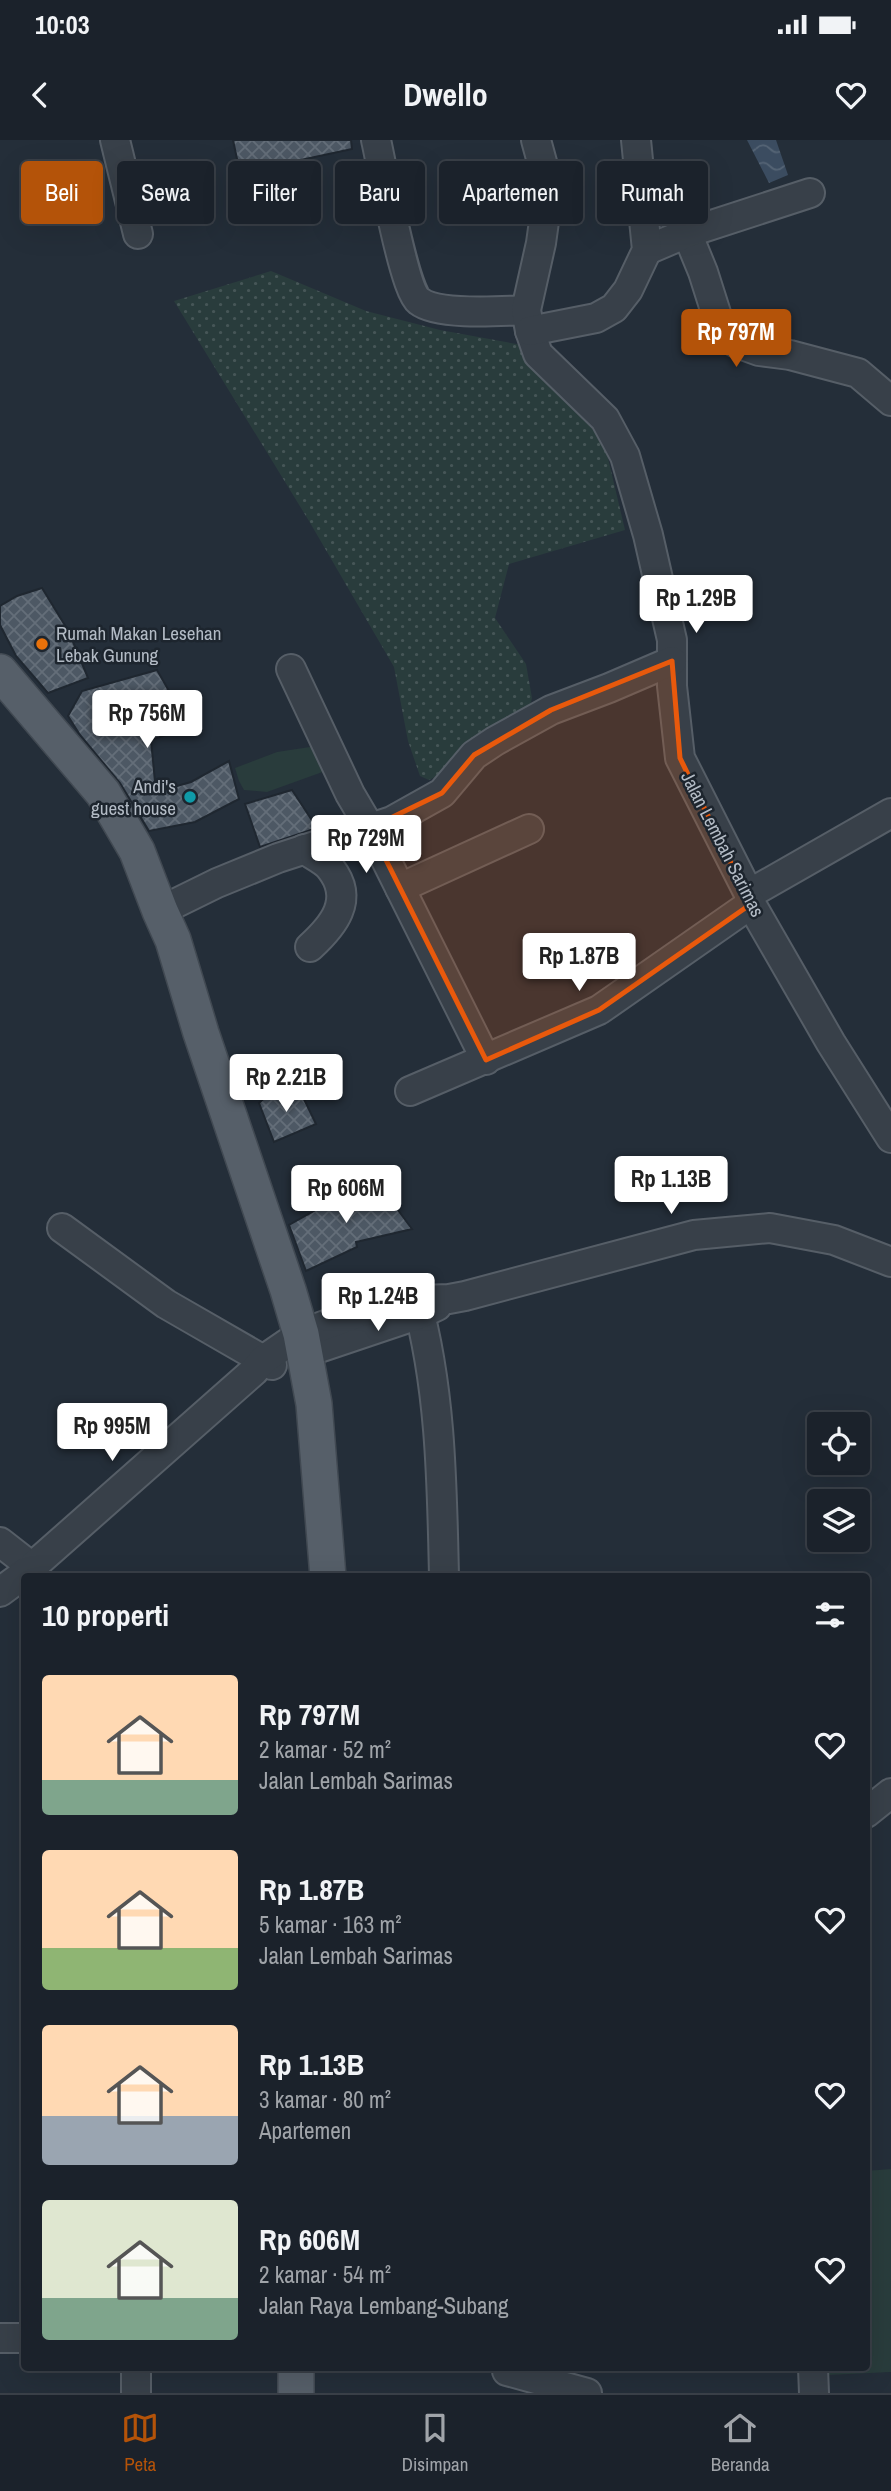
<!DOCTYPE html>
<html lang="id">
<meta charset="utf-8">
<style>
body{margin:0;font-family:"Archivo Narrow",sans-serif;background:#282f37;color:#f1f3f6;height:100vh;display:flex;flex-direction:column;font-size:26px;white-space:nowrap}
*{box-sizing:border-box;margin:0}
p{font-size:23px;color:#a0a4a9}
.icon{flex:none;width:38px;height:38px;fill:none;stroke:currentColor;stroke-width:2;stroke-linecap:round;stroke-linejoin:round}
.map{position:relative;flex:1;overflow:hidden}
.drawer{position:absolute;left:21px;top:1433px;width:849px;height:798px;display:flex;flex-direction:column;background:#1b222b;border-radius:7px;box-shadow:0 7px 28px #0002,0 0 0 2px #393f47}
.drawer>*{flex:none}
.guide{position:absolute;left:21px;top:21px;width:850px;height:63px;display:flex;gap:14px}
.tools{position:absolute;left:807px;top:1272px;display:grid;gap:14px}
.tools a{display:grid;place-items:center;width:63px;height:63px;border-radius:7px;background:#1b222b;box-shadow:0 7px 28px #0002,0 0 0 2px #393f47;font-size:35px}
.price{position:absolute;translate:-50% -60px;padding:0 16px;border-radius:7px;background:#fff;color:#222;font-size:23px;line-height:46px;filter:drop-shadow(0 2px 4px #0008)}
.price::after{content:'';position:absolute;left:50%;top:42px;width:21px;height:16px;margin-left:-10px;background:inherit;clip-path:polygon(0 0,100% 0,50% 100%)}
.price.active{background:#b45309;color:#fff}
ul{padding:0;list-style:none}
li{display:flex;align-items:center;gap:21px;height:175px;padding:0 21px}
li span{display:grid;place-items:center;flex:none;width:196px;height:140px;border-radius:7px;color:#555}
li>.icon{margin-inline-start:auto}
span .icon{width:84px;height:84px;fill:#fffc;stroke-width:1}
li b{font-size:30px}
h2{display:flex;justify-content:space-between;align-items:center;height:84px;padding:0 21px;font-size:30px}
.chip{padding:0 24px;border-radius:7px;background:#1b222b;box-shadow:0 7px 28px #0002,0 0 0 2px #393f47;font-size:24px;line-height:63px}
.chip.active{background:#b45309;color:#fff}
.status{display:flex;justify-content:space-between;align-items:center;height:49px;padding:0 35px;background:#1b222b;direction:ltr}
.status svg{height:19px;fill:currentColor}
header{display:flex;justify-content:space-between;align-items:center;height:91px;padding:0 21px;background:#1b222b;font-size:32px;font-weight:800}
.tab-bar{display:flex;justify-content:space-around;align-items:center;height:98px;border-top:2px solid #393f47;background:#1b222b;font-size:19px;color:#a0a4a9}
.tab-bar a{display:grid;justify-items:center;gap:4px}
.tab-bar .active{color:#b45309}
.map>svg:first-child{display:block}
.grass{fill:url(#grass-dots)}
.green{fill:#293c3c}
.water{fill:url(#water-waves)}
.building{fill:url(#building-cross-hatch);stroke:#1f2730;stroke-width:2}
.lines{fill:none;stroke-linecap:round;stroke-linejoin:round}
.minor-casing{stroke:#565e67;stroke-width:32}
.major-casing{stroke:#414952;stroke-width:38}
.minor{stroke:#384049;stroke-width:28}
.major{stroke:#565f69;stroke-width:35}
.marked{fill:#e8590c;fill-opacity:0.2;stroke:#e8590c;stroke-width:5;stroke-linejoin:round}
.food-dot{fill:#e8710a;stroke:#1d252e;stroke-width:2.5}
.culture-dot{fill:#0f9aa8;stroke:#1d252e;stroke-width:2.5}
.labels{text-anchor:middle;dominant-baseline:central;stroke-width:5;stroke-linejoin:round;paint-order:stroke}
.poi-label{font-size:19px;fill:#b3bbc5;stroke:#1d252e;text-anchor:start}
.street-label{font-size:19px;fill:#b3bbc5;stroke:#1d252e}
</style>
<div class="status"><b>10:03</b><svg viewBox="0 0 49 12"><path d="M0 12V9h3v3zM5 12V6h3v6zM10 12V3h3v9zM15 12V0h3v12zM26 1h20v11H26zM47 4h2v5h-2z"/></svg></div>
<header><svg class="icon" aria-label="back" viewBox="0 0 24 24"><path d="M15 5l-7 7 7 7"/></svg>Dwello<svg class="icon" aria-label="heart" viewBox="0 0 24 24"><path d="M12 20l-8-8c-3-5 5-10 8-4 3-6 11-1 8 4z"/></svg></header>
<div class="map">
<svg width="891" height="2253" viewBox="0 0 891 2253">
<defs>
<pattern id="grass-dots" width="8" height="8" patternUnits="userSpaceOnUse" patternTransform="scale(1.75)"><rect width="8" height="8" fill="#293c3c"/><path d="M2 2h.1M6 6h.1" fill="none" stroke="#465657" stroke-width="1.8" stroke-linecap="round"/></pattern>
<pattern id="water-waves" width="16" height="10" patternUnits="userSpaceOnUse" patternTransform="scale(1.75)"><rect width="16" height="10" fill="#3b4c60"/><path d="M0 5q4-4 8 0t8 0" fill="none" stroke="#556475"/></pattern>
<pattern id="building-cross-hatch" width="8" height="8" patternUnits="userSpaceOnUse" patternTransform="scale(1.75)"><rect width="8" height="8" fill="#4d5864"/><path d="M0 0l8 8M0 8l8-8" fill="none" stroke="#646e79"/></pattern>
</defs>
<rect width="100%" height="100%" fill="#242e39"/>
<polygon class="grass" points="271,131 366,171 440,190 527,206 603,297 625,390 509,424 495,478 526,524 532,558 523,594 429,640 420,636 408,601 394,527 309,381 174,161"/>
<g class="green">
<polygon points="323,605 328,630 267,652 244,650 239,641 235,628 277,612"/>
<polygon points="891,2029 891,2232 828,2235 827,2228 866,2228 866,2031"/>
</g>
<polygon class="water" points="747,0 776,0 788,35 769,43"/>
<g class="building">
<polygon points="233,0 351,0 352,9 240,33"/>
<polygon points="42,448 69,492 88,538 48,553 16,516 0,485 0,466 17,456"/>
<polygon points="157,530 177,565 187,588 151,600 156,652 191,642 229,621 239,659 195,682 149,691 120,643 80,595 68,576 82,551"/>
<polygon points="292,650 317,688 260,707 245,664"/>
<polygon points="277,946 288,959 302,955 316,984 274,1002 259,963"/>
<polygon points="378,1043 412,1089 356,1102 357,1107 306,1131 289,1085 330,1062"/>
</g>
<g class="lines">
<defs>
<g id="minor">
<polyline points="115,0 138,94"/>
<path d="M376 0C382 26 404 150 419 161 438 176 502 171 526 170"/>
<polyline points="536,0 545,33 546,67 541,103 526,170 530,191 538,214 605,279 625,316 648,395 672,500 672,546 680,618 749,754 751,764 831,903 891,998"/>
<polyline points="687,93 703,132 723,195 737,203 759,211 790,215 858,233 891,261"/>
<polyline points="647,110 687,93 810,53"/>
<polyline points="530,191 596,178 614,168 628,150 647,110 636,0"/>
<polyline points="291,529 350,654 370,688 486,920"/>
<path d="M304 709C312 715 326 721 331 729 355 760 333 786 310 807"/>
<polyline points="400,748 529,689"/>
<polyline points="749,754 891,673"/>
<polyline points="160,771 217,743 278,718 392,681 442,653 474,615 495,601 551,570 609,548 672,521"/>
<polyline points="410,951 599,870 751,764"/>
<polyline points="62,1088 166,1164 272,1225"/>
<path d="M416 1159C441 1248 442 1345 444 1437"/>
<polyline points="307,1212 420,1174 437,1166"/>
<polyline points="0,1402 32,1427"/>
<polyline points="0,1452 23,1435 254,1231 263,1220 301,1194 391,1161 449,1159 465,1156 694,1095 770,1088 834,1100 891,1122"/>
<polyline points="866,1673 891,1653"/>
<polyline points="0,2198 24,2198"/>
<polyline points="813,2228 814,2253"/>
<polyline points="507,2231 587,2253"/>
<polyline points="136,2253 136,2228"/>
</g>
<g id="major">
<polyline points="0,532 103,653 137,711 160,771 173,800 201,893 288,1150 301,1194 314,1264 328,1437"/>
<polyline points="296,2253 296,2228"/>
</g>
</defs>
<use href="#minor" class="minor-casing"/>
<use href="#major" class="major-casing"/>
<use href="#minor" class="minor"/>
<use href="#major" class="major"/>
</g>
<path class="marked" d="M672 521 680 618 751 764 599 870 486 920 370 688 442 653 474 615 551 570Z"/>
<circle class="food-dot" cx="42" cy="504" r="7"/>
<circle class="culture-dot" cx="190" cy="657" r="7"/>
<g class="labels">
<g class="poi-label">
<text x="56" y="493">Rumah Makan Lesehan<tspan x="56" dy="22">Lebak Gunung</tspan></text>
<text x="176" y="646" text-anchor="end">Andi's<tspan x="176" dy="22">guest house</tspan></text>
</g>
<g class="street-label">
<text transform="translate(723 704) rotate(63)">Jalan Lembah Sarimas</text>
</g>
</g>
</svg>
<div class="tools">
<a><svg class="icon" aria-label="locate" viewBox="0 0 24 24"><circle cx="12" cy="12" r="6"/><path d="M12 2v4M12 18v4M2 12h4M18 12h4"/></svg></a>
<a><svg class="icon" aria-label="layers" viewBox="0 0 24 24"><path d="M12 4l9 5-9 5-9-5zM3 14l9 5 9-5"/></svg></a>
</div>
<b class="price active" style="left:736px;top:229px">Rp 797M</b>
<b class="price" style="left:696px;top:495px">Rp 1.29B</b>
<b class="price" style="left:147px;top:610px">Rp 756M</b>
<b class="price" style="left:366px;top:735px">Rp 729M</b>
<b class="price" style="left:579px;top:853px">Rp 1.87B</b>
<b class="price" style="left:286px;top:974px">Rp 2.21B</b>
<b class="price" style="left:671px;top:1076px">Rp 1.13B</b>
<b class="price" style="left:346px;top:1085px">Rp 606M</b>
<b class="price" style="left:378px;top:1193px">Rp 1.24B</b>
<b class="price" style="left:112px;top:1323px">Rp 995M</b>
<div class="guide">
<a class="chip active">Beli</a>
<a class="chip">Sewa</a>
<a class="chip">Filter</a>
<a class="chip">Baru</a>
<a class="chip">Apartemen</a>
<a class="chip">Rumah</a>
</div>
<section class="drawer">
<h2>10 properti<svg class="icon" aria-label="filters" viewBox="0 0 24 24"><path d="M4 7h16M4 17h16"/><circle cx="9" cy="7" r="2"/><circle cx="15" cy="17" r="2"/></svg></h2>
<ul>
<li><span style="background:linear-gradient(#ffd9b3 75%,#7fa58c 0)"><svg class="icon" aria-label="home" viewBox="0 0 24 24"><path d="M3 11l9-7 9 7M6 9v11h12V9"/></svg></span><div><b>Rp 797M</b><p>2 kamar · 52 m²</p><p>Jalan Lembah Sarimas</p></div><svg class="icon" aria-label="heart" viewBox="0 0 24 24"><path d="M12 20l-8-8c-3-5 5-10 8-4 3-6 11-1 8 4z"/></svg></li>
<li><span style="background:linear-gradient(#ffd9b3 70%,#8fb573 0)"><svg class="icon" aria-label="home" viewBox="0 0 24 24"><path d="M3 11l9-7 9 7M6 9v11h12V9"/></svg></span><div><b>Rp 1.87B</b><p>5 kamar · 163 m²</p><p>Jalan Lembah Sarimas</p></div><svg class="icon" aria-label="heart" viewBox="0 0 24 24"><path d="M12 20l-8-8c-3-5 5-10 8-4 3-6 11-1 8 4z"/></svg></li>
<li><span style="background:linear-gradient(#ffd9b3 65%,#9aa5b1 0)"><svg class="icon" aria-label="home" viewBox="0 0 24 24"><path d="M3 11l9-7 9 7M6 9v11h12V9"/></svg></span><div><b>Rp 1.13B</b><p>3 kamar · 80 m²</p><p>Apartemen</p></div><svg class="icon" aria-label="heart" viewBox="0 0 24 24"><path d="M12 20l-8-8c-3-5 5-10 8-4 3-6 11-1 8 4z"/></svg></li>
<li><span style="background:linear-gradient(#dfe7d0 70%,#7fa58c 0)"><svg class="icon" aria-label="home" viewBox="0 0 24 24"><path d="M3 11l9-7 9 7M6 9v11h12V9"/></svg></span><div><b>Rp 606M</b><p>2 kamar · 54 m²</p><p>Jalan Raya Lembang-Subang</p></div><svg class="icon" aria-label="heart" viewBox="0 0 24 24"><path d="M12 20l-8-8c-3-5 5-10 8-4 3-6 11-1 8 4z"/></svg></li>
</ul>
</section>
</div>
<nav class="tab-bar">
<a class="active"><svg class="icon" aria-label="map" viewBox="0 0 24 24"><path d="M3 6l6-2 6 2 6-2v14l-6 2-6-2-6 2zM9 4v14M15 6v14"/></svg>Peta</a>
<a><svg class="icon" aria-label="saved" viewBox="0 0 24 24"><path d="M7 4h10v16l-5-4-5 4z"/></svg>Disimpan</a>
<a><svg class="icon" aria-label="home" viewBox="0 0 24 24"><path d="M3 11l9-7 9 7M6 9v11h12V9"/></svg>Beranda</a>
</nav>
